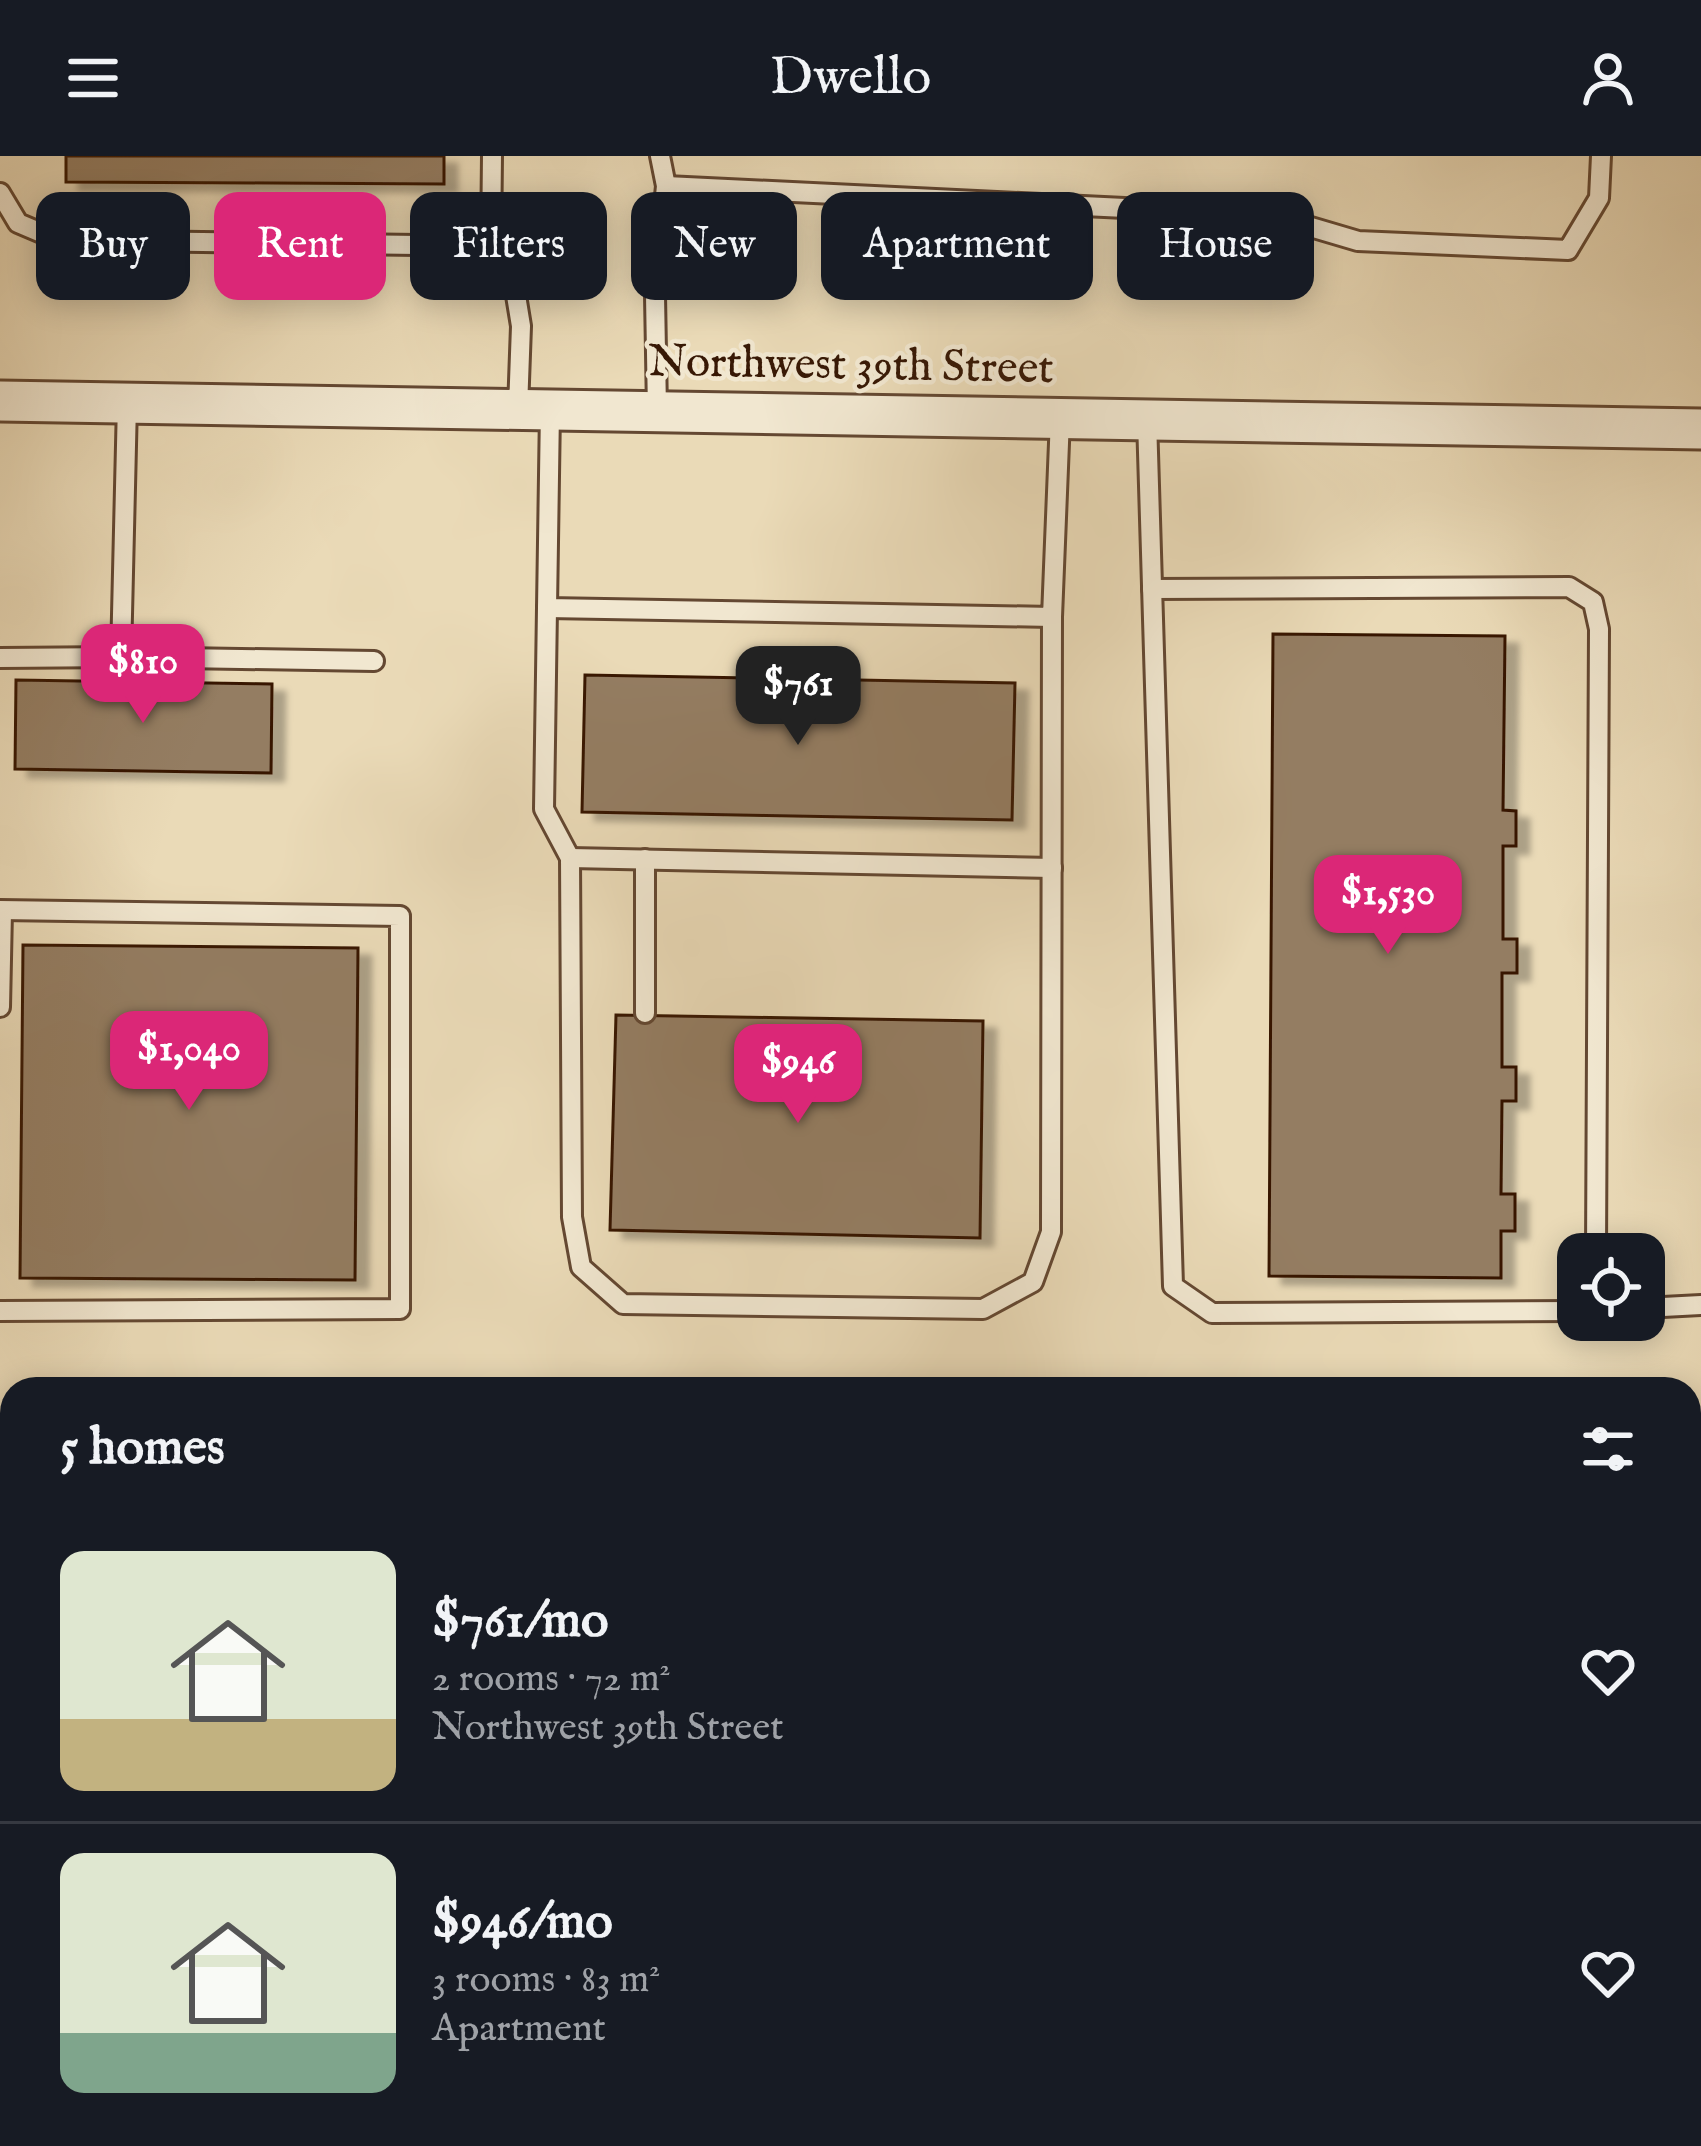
<!DOCTYPE html>
<meta charset="utf-8">
<style>
body{margin:0;font-family:"IM FELL English",serif;background:#242831;color:#f1f3f6;height:100vh;display:flex;flex-direction:column;font-size:45px;white-space:nowrap}
*{box-sizing:border-box;margin:0}
p{font-size:39px;color:#9ea1a6}
.icon{flex:none;width:66px;height:66px;fill:none;stroke:currentColor;stroke-width:2;stroke-linecap:round;stroke-linejoin:round}
.map{position:relative;flex:1;overflow:hidden}
.side{position:absolute;left:0px;top:1221px;width:1701px;height:771px;display:flex;flex-direction:column;background:#171b24;border-radius:36px 36px 0 0;box-shadow:0 6px 30px #0003}
.side>*{flex:none}
.guide{position:absolute;left:36px;top:36px;width:1629px;height:108px;display:flex;gap:24px}
.buttons{position:absolute;left:1557px;top:1077px;display:grid;gap:24px}
.buttons a{display:grid;place-items:center;width:108px;height:108px;border-radius:24px;background:#171b24;box-shadow:0 6px 30px #0003;font-size:60px}
.price{position:absolute;translate:-50% -102px;padding:0 27px;border-radius:24px;background:#db2777;color:#fff;font-size:39px;line-height:78px;filter:drop-shadow(0 3px 6px #0008)}
.price::after{content:'';position:absolute;left:50%;top:72px;width:36px;height:27px;margin-left:-18px;background:inherit;clip-path:polygon(0 0,100% 0,50% 100%)}
.price.on{background:#222;color:#fff}
ul{padding:0;list-style:none}
li{display:flex;align-items:center;gap:36px;height:300px;padding:0 60px}
li+li{border-top:3px solid #363941}
li span{display:grid;place-items:center;flex:none;width:336px;height:240px;border-radius:24px;color:#555}
li>.icon{margin-inline-start:auto}
span .icon{width:144px;height:144px;fill:#fffc;stroke-width:1}
li b{font-size:51px}
h2{display:flex;justify-content:space-between;align-items:center;height:144px;padding:0 60px;font-size:51px}
.pill{padding:0 42px;border-radius:24px;background:#171b24;box-shadow:0 6px 30px #0003;font-size:42px;line-height:108px}
.pill.on{background:#db2777;color:#fff}
header{display:flex;justify-content:space-between;align-items:center;height:156px;padding:0 60px;background:#171b24;font-size:54px;font-weight:600}
.map>svg:first-child{display:block}
.building{fill:#947d62;stroke:#371805;stroke-width:3;filter:url(#shadow)}
.lines{fill:none;stroke-linecap:round;stroke-linejoin:round}
.service-casing{stroke:#644832;stroke-width:24}
.minor-casing{stroke:#644832;stroke-width:45}
.service{stroke:#f1e7d0;stroke-width:18}
.minor{stroke:#f1e7d0;stroke-width:39}
.labels{text-anchor:middle;dominant-baseline:central;stroke-width:9;stroke-linejoin:round;paint-order:stroke}
.street-label{font-size:45px;fill:#371805;stroke:#f1e7d0}
</style>
<header><svg class="icon" aria-label="menu" viewBox="0 0 24 24"><path d="M4 6h16M4 12h16M4 18h16"/></svg>Dwello<svg class="icon" aria-label="person" viewBox="0 0 24 24"><circle cx="12" cy="8" r="4"/><path d="M4 21q1-7 8-7t8 7"/></svg></header>
<div class="map">
<svg width="1701" height="1990" viewBox="0 0 1701 1990">
<defs>
<filter id="shadow"><feDropShadow dx="13" dy="8" stdDeviation="3" flood-color="#0004"/></filter>
</defs>
<rect width="100%" height="100%" fill="#eadab7"/>
<filter id="stains"><feTurbulence type="fractalNoise" baseFrequency=".00167" numOctaves="4"/><feColorMatrix values="0 0 0 0 .2 0 0 0 0 .09 0 0 0 0 .02 0 0 0 .5 -.17"/></filter>
<radialGradient id="worn" r=".72"><stop offset=".6" stop-color="#630" stop-opacity="0"/><stop offset="1" stop-color="#630" stop-opacity=".3"/></radialGradient>
<g class="building">
<polygon points="66,0 444,0 444,28 66,26"/>
<polygon points="1273,478 1505,480 1503,654 1516,655 1516,690 1503,690 1503,783 1517,783 1517,817 1502,817 1502,911 1516,911 1516,945 1502,945 1501,1038 1515,1038 1515,1075 1501,1075 1501,1122 1269,1120"/>
<polygon points="585,519 1015,527 1012,664 582,656"/>
<polygon points="16,524 272,528 271,617 15,613"/>
<polygon points="23,789 358,792 355,1124 20,1122"/>
<polygon points="616,859 983,865 980,1082 610,1074"/>
<polygon points="35,1980 750,1980 749,1990 35,1990"/>
<polygon points="922,1980 1059,1980 1059,1990 921,1990"/>
<polygon points="1377,1980 1487,1980 1485,1985 1465,1985 1465,1990 1376,1990"/>
</g>
<g class="lines">
<defs>
<g id="service">
<polyline points="492,0 491,90 513,121 521,170 518,253"/>
<polyline points="666,30 1270,59 1358,85 1568,94 1599,42 1601,0"/>
<polyline points="0,37 18,67 58,84 491,90"/>
<polyline points="550,254 547,452 1052,461 1060,262"/>
<polyline points="657,255 655,139 666,30 660,0"/>
<polyline points="1147,263 1173,1130 1212,1157 1578,1155"/>
<polyline points="1152,433 1569,431 1593,446 1599,473 1596,1098"/>
<polyline points="547,452 544,653 570,702 572,1061 581,1111 623,1148 983,1153 1033,1126 1051,1076 1052,461"/>
<polyline points="121,501 374,505"/>
<polyline points="0,502 121,501 127,247"/>
<polyline points="570,702 1052,712"/>
<polyline points="645,703 645,857"/>
<polyline points="0,754 400,760 400,1153 0,1155"/>
<polyline points="0,851 2,755"/>
<polyline points="1644,1152 1701,1149"/>
<polyline points="1689,1426 1701,1426"/>
<polyline points="0,1453 12,1453"/>
<polyline points="1689,1677 1701,1676"/>
<polyline points="855,1990 856,1980"/>
<polyline points="1608,1990 1608,1980"/>
</g>
<polyline id="minor" points="0,245 1701,273"/>
</defs>
<use href="#service" class="service-casing"/>
<use href="#minor" class="minor-casing"/>
<use href="#service" class="service"/>
<use href="#minor" class="minor"/>
</g>
<g class="labels">
<g class="street-label">
<text transform="translate(851 210) rotate(1)">Northwest 39th Street</text>
</g>
</g>
<rect width="100%" height="100%" filter="url(#stains)"/>
<rect width="100%" height="100%" fill="url(#worn)"/>
</svg>
<div class="buttons">
<a><svg class="icon" aria-label="locate" viewBox="0 0 24 24"><circle cx="12" cy="12" r="6"/><path d="M12 2v4M12 18v4M2 12h4M18 12h4"/></svg></a>
</div>
<b class="price" style="left:143px;top:570px">$810</b>
<b class="price on" style="left:798px;top:592px">$761</b>
<b class="price" style="left:1388px;top:801px">$1,530</b>
<b class="price" style="left:189px;top:957px">$1,040</b>
<b class="price" style="left:798px;top:970px">$946</b>
<div class="guide">
<a class="pill">Buy</a>
<a class="pill on">Rent</a>
<a class="pill">Filters</a>
<a class="pill">New</a>
<a class="pill">Apartment</a>
<a class="pill">House</a>
</div>
<section class="side">
<h2>5 homes<svg class="icon" aria-label="filters" viewBox="0 0 24 24"><path d="M4 7h16M4 17h16"/><circle cx="9" cy="7" r="2"/><circle cx="15" cy="17" r="2"/></svg></h2>
<ul>
<li><span style="background:linear-gradient(#dfe7d0 70%,#c2b280 0)"><svg class="icon" aria-label="home" viewBox="0 0 24 24"><path d="M3 11l9-7 9 7M6 9v11h12V9"/></svg></span><div><b>$761/mo</b><p>2 rooms · 72 m²</p><p>Northwest 39th Street</p></div><svg class="icon" aria-label="heart" viewBox="0 0 24 24"><path d="M12 20l-8-8c-3-5 5-10 8-4 3-6 11-1 8 4z"/></svg></li>
<li><span style="background:linear-gradient(#dfe7d0 75%,#7fa58c 0)"><svg class="icon" aria-label="home" viewBox="0 0 24 24"><path d="M3 11l9-7 9 7M6 9v11h12V9"/></svg></span><div><b>$946/mo</b><p>3 rooms · 83 m²</p><p>Apartment</p></div><svg class="icon" aria-label="heart" viewBox="0 0 24 24"><path d="M12 20l-8-8c-3-5 5-10 8-4 3-6 11-1 8 4z"/></svg></li>
</ul>
</section>
</div>
